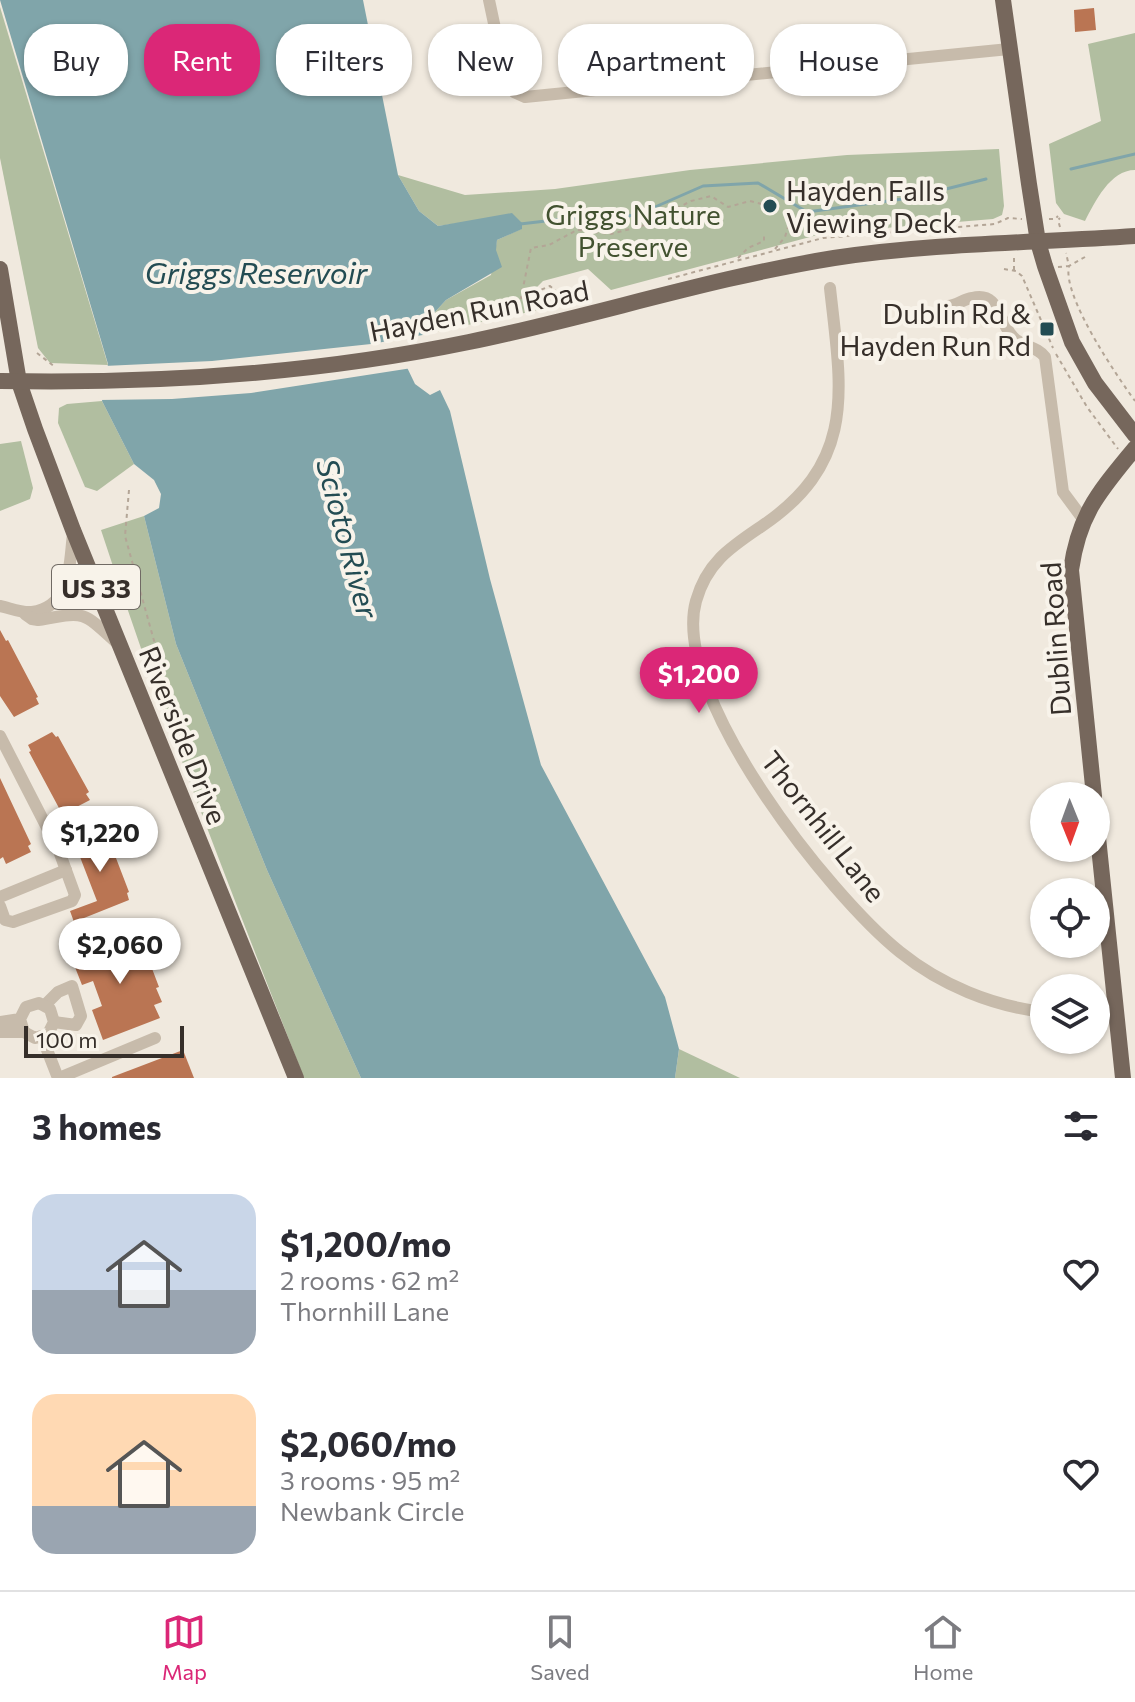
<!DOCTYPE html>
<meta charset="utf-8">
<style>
body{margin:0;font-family:Commissioner,sans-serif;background:#f2f2f3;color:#2b2b33;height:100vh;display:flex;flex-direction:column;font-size:30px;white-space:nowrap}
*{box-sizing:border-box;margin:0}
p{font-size:26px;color:#7c7c81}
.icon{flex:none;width:44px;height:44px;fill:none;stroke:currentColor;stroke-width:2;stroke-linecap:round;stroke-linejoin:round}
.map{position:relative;height:1078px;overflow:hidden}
.side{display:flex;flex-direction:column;background:#fff;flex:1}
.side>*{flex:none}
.top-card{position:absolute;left:24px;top:24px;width:1088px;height:72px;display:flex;gap:16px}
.needle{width:52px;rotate:179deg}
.fabs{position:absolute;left:1030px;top:782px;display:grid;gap:16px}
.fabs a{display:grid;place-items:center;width:80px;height:80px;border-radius:50%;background:#fff;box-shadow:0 2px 6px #0004;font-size:40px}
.scale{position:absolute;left:24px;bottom:20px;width:160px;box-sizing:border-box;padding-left:8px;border:4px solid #362f2a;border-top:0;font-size:22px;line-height:28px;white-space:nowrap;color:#362f2a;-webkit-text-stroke:6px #f8f3ea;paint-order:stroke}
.price{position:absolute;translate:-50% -68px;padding:0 18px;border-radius:28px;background:#fff;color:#222;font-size:26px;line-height:52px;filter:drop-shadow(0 2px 4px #0008)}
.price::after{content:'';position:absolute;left:50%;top:48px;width:24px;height:18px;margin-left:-12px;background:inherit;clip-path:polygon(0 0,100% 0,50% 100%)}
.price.on{background:#db2777;color:#fff}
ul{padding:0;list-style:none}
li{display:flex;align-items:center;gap:24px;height:200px;padding:0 32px}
li span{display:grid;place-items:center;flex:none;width:224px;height:160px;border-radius:24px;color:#555}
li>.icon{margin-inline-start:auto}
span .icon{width:96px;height:96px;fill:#fffc;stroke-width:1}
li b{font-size:34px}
h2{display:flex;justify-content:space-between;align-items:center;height:96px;padding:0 32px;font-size:34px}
.chip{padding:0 28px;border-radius:32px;background:#fff;box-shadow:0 2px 6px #0004;font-size:28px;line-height:72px}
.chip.on{background:#db2777;color:#fff}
.tabs{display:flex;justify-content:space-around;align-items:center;height:112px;border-top:2px solid #e1e1e2;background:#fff;font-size:22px;color:#7c7c81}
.tabs a{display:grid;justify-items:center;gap:4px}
.tabs .on{color:#db2777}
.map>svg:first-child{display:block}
.green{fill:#b1bea0}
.water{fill:#80a5aa}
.pier{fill:#f0e9de}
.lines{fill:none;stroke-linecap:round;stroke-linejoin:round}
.stream{stroke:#80a5aa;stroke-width:3}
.building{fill:#ba7553}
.path{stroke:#b3a596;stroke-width:2;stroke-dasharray:4 4;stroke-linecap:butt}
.minor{stroke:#c7bbab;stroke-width:12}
.major{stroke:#76675c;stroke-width:16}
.poi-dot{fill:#234c53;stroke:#f8f3ea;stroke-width:3}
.labels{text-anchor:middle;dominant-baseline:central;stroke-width:8;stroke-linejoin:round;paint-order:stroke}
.shield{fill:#f8f3ea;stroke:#706a64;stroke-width:2}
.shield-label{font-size:26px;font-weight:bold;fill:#362f2a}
.poi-label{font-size:28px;fill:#362f2a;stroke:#f8f3ea;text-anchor:start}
.park-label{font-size:28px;fill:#425230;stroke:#f8f3ea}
.street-label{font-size:28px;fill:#362f2a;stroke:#f8f3ea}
.water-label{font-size:30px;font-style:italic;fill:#234c53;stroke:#f8f3ea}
</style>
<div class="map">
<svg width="1135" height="1078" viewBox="0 0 1135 1078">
<rect width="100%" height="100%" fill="#f0e9de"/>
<g class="green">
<polygon points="0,7 108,365 50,363 38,348 0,158"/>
<path d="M1135 33V170C1110 170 1095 202 1085 221L1064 214 1056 203 1049 144 1101 121 1088 44Z"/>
<polygon points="999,149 1004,206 1002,215 993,219 825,233 611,290 588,269 543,281 533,291 543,309 430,333 435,312 446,300 491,275 497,240 521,229 475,221 438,226 419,211 398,175 465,195 555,189 690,170 847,155"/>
<polygon points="102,401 134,464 97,491 85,487 58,423 59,408 67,404"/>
<polygon points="21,441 33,488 30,499 0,511 0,444"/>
<path d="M144 516 176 644 267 870 361 1078H304C233 896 161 715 101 530Z"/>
<polygon points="679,1049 740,1078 675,1078"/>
</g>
<polygon class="water" points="0,0 363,0 398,175 419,211 438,226 512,213 522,223 522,229 497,240 496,250 502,267 446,300 435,312 425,342 402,357 415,384 430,395 440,390 450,411 490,579 541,765 665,997 679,1049 675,1078 361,1078 267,870 176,644 144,516 159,508 161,494 154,480 134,464 102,401 108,364"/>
<polygon class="pier" points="434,333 428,345 407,358 412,368 251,393 172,399 98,400 104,366 212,361 371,344"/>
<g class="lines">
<g class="stream">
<polyline points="1071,169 1135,154"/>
<polyline points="520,224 572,218 611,219 639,214 703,186 758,183 807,212 910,198 986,179"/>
</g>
</g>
<g class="building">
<polygon points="1094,8 1096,30 1075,32 1074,10"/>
<polygon points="0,630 6,641 8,640 38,697 36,698 39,704 14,717 0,696"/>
<polygon points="52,732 56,737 58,736 89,792 86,794 90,800 65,813 62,807 59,808 29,752 31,751 28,745"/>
<polygon points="0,778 31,844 28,846 31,852 6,864 3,857 0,859"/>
<polygon points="101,827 104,833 106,832 129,892 127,893 129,900 74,922 70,911 97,901 75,844 77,843 75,837"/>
<polygon points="127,935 132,948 139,945 145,959 148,958 159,987 156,988 162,1002 154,1005 160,1018 103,1040 92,1010 102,1006 93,981 82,985 71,957"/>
<polygon points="183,1050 194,1078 112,1078 112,1077"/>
</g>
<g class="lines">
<g class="path">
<polyline points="1049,219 1055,219 1058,216"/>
<polyline points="1060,227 1058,220 1060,218"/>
<polyline points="775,249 785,237 788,227"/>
<path d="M1085 257 1069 266C1062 296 1117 376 1135 401"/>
<polyline points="738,258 748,248 764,241 764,234"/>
<polyline points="1014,258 1014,270"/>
<polyline points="1058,267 1069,266 1066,253"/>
<polyline points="1004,269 1016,271 1022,276 1053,348"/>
<polyline points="668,279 823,238 995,224 1008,218 1022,219"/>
<polyline points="558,293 550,286 521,298 531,248 549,245 577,230 611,234 645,225 691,201 711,196 728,207 750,201 770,206"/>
<polyline points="37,353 55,367"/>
<polyline points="1056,354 1087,407 1118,449"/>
<polyline points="129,490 125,536 161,666 162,688 155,691"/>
</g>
<g class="minor">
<polyline points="489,0 506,80 514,92 525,97 1009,49"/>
<path d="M830 288C841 389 858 461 762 526 731 547 707 562 696 601 670 695 830 896 900 952 941 985 992 1006 1044 1012"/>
<path d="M948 306C958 305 963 299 972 298 1000 291 998 322 1013 337 1022 347 1037 346 1045 357L1063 492 1083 519"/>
<path d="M0 606C10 608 21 613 32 612 72 606 69 565 73 534"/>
<path d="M25 614 32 619 38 620C86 612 81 610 117 643"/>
<polyline points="0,736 59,851 75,895 72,901 13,922 5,920 0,906"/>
<polyline points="0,897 66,870"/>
<polyline points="45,1005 58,992 72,986 81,1016 76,1025 54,1022"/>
<polyline points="1096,1012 1115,1010"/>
<polyline points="0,1022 20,1019 26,1007 39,1003 50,1009 54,1022 48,1034 35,1038 24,1032 20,1019"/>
<polyline points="0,1032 24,1032"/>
<polyline points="42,1037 58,1078"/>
<polyline points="59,1078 155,1038"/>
</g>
<g class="major">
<polyline points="1003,0 1029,184 1038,242 1045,266 1072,342 1095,383 1135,435"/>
<polyline points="0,269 19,382 35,429 73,530 296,1078"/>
<path d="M0 381C157 384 314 374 469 342 591 317 710 278 834 258 933 243 1035 243 1135 236"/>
<path d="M1094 796 1071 570C1079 513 1100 491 1135 448"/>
<polyline points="1096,818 1123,1078"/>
</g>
</g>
<g class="poi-dot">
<circle cx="770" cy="206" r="8"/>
<rect x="1039" y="321" width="16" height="16" rx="4"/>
</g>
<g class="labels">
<rect class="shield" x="52" y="565" width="88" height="44" rx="6"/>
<g class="shield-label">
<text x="96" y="587">US 33</text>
</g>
<g class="poi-label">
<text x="786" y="190">Hayden Falls<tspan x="786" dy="32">Viewing Deck</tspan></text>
<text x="1031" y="313" text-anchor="end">Dublin Rd &amp;<tspan x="1031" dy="32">Hayden Run Rd</tspan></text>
</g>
<g class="park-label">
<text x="633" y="214">Griggs Nature<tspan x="633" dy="32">Preserve</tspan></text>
</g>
<g class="street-label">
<text transform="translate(479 310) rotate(-11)">Hayden Run Road</text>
<text transform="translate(1055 639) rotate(-94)">Dublin Road</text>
<text transform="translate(184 735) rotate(68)">Riverside Drive</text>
<text transform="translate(824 826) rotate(52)">Thornhill Lane</text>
</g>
<g class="water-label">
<text x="256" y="271">Griggs Reservoir</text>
<text transform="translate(349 538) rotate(75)">Scioto River</text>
</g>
</g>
</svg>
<div class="fabs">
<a><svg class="needle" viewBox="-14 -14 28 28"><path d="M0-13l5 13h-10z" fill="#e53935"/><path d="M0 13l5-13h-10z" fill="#7c7c81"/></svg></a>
<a><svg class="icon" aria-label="locate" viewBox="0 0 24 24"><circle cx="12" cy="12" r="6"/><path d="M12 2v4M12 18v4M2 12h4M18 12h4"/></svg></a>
<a><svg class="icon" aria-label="layers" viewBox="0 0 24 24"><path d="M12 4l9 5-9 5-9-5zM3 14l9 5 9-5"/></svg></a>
</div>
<div class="scale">100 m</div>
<b class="price on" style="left:699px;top:715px">$1,200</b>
<b class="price" style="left:100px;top:874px">$1,220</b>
<b class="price" style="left:120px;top:986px">$2,060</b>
<div class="top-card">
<a class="chip">Buy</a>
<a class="chip on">Rent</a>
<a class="chip">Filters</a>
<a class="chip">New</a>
<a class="chip">Apartment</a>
<a class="chip">House</a>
</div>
</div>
<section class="side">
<h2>3 homes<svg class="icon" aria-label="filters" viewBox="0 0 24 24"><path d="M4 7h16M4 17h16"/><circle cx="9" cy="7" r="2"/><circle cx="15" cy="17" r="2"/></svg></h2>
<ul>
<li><span style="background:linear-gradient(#c9d6e8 60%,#9aa5b1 0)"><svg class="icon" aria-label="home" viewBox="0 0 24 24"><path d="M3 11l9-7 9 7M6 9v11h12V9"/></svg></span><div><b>$1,200/mo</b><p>2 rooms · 62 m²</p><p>Thornhill Lane</p></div><svg class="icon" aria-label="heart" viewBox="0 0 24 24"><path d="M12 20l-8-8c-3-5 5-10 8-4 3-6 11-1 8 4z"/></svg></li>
<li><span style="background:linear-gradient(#ffd9b3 70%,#9aa5b1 0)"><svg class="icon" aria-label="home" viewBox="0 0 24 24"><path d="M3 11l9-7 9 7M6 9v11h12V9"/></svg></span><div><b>$2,060/mo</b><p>3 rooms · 95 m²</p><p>Newbank Circle</p></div><svg class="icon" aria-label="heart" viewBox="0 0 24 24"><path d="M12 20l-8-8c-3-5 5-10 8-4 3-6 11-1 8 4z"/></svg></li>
</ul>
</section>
<nav class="tabs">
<a class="on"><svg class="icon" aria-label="map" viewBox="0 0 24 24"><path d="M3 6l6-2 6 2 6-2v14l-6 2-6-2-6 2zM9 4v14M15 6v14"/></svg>Map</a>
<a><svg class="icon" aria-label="saved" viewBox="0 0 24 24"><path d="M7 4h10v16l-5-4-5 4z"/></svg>Saved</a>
<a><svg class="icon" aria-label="home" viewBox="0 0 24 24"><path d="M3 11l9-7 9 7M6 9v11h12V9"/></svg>Home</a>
</nav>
